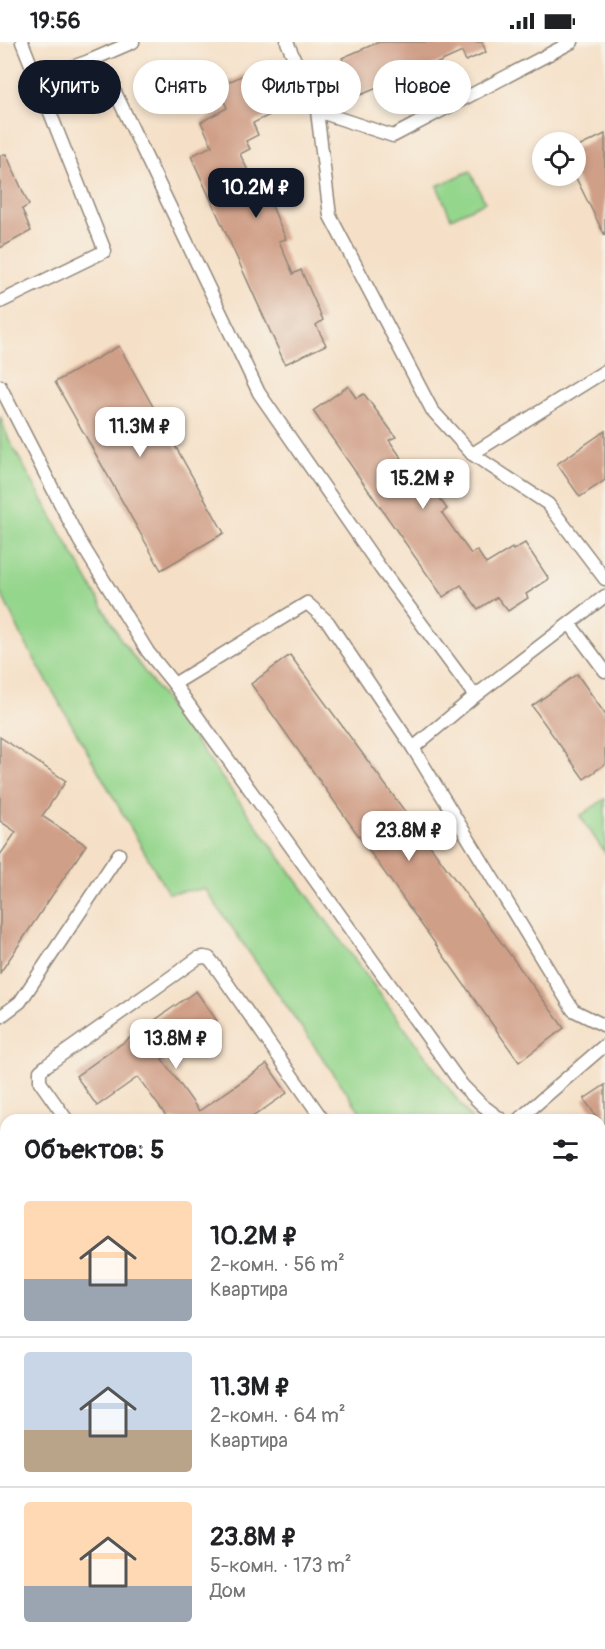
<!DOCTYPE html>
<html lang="ru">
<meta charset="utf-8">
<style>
body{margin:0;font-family:Pangolin,sans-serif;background:#f6f6f6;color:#202124;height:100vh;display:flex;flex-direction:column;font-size:22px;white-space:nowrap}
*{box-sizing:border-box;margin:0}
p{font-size:20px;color:#757577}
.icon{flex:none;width:33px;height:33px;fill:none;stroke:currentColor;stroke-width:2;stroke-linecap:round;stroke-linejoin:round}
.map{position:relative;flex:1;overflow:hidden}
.details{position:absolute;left:0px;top:1072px;width:606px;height:536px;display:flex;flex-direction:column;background:#fff;border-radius:18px 18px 0 0;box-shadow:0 3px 9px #0003}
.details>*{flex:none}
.hud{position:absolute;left:18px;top:18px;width:570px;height:54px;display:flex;gap:12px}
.tools{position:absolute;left:532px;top:90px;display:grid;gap:12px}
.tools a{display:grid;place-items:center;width:54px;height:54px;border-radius:50%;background:#fff;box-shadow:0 3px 9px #0003;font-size:30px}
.price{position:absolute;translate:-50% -51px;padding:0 14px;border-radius:12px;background:#fff;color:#222;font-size:20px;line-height:39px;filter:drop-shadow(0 2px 3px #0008)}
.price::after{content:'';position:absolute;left:50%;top:36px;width:18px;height:14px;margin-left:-9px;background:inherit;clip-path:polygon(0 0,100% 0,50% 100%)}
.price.current{background:#111827;color:#fff}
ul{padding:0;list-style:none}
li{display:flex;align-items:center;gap:18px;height:150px;padding:0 24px}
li+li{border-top:2px solid #e0e0e0}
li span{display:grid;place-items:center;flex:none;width:168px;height:120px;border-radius:6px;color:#555}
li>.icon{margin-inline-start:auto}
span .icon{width:72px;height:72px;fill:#fffc;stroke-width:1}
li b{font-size:26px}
h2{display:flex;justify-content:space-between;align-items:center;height:72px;padding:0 24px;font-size:26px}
.chip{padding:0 21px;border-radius:27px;background:#fff;box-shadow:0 3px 9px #0003;font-size:21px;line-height:54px}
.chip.current{background:#111827;color:#fff}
.status{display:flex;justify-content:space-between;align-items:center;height:42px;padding:0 30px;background:#fff;direction:ltr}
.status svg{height:16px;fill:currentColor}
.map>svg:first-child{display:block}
.green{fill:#95d68d;stroke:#60805c;stroke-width:1.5}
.forest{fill:#78b778;stroke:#527152;stroke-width:1.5}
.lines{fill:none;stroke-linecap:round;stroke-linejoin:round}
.stream{stroke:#49b8c1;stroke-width:8}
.building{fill:#d09f87}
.service-casing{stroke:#908679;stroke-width:15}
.tertiary-casing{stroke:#908679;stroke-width:33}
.service{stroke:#fff;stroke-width:12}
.tertiary{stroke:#fff;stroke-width:30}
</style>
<div class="status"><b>19:56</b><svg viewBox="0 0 49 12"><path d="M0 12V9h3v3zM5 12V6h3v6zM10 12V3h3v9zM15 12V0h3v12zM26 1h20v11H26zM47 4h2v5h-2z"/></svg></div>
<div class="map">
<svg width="605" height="1607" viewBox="0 0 605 1607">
<rect width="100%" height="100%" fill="#f7f3e8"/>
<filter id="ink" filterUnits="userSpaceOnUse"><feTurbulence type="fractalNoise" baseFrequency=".0167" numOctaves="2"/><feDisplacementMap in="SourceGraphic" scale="12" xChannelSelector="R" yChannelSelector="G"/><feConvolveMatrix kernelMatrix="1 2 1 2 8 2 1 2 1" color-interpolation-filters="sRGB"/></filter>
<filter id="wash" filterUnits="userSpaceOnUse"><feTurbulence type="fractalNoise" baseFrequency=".008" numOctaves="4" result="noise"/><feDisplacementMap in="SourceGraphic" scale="24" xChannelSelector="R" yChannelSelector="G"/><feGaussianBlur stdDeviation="1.35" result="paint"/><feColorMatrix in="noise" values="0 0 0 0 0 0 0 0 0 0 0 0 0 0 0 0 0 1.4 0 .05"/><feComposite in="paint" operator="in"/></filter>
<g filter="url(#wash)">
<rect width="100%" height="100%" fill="#f5e0c7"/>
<g class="green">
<polygon points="470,129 485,160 451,176 437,144"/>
<polygon points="0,374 9,398 122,599 472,1078 366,1078 205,847 168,851 23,597 0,549"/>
<polygon points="605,757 605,811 580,774"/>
<polygon points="600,1253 605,1260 605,1494 600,1493"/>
<polygon points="309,1602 390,1602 383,1607 302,1607"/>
</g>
<polygon class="forest" points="0,1388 6,1394 6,1602 62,1602 62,1607 0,1607"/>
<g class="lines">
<polyline class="stream" points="0,1594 3,1594"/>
</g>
<g id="blocks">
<g class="building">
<polygon points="379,0 482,0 486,10 466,19 462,10 431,24 434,32 386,54 382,44 358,54 342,16"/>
<polygon points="258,26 276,70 253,81 258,93 246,99 250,107 240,112 256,145 263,143 286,197 279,199 293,232 301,228 323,278 316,283 326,303 285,322 191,114 212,104 201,80 227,66 218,45"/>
<polygon points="605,92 605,194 575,134 576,106"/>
<polygon points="6,112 29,163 22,167 31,189 0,206 0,114"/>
<polygon points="119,304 224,491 161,528 55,340"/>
<polygon points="348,344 356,356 364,352 396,395 389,398 411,430 417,425 447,467 442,471 471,512 477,508 486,522 512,506 513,508 525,501 549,537 526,552 528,556 508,569 497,555 478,567 461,543 443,555 313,369"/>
<polygon points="605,389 605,438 580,455 557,422"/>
<polygon points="290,613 564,986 519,1020 251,642"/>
<polygon points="577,632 605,672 605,722 584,737 532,664"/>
<polygon points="0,695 66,739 42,774 86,803 0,931 0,813 16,790 0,779"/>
<polygon points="196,949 217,979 162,1017 199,1069 267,1022 287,1051 248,1078 169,1078 138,1035 97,1064 76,1034"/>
<polygon points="605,1043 605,1087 584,1057"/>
</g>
</g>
</g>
<g filter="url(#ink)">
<use href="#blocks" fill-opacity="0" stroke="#908679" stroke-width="1.5"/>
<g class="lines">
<defs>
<g id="service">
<polyline points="287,0 317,69 393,94 572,0"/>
<polyline points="89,19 99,36 116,52 259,351 381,527 475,654"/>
<polyline points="38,37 89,19 133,0"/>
<polyline points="317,69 330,174 432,368 472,412 548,462 605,537"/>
<polyline points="0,260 105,209 22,0"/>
<polyline points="0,344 79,498 148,610 174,642 462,1043 482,1063 502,1078"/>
<polyline points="472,412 605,329"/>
<polyline points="570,582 605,629"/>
<polyline points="174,642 307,561 328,580 413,706 573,968 605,984"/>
<polyline points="413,706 475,654 605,554"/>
<polyline points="0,975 20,960 119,812"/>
<polyline points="67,1078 40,1040 40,1029 47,1023 198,916 204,915 209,916 213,921 323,1078"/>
<polyline points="518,1078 605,1003"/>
<polyline points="600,1193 605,1200"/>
<polyline points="595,1602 599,1607"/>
<polyline points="435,1607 441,1602"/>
</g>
<g id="tertiary">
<polyline points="0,1357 6,1366"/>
<polyline points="82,1602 82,1607"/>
</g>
</defs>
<use href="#service" class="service-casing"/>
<use href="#tertiary" class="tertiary-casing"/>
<use href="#service" class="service"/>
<use href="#tertiary" class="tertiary"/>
</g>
</g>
</svg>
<div class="tools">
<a><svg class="icon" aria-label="locate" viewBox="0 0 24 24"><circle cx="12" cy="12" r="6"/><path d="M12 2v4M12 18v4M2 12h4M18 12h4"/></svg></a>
</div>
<b class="price current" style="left:256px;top:177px">10.2M ₽</b>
<b class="price" style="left:140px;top:416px">11.3M ₽</b>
<b class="price" style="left:423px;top:468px">15.2M ₽</b>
<b class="price" style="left:409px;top:820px">23.8M ₽</b>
<b class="price" style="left:176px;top:1028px">13.8M ₽</b>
<div class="hud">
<a class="chip current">Купить</a>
<a class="chip">Снять</a>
<a class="chip">Фильтры</a>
<a class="chip">Новое</a>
</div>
<section class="details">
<h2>Объектов: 5<svg class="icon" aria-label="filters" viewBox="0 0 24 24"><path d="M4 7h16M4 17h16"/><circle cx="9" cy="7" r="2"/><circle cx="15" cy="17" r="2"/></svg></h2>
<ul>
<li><span style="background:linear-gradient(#ffd9b3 65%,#9aa5b1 0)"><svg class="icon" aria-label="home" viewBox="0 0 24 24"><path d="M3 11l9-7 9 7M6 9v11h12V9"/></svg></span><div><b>10.2M ₽</b><p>2-комн. · 56 m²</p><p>Квартира</p></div></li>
<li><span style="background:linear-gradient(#c9d6e8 65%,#b9a48a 0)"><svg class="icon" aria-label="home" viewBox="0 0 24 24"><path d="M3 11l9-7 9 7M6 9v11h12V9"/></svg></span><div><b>11.3M ₽</b><p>2-комн. · 64 m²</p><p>Квартира</p></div></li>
<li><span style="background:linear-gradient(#ffd9b3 70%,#9aa5b1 0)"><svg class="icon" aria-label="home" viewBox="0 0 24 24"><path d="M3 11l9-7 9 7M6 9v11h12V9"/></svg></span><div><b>23.8M ₽</b><p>5-комн. · 173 m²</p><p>Дом</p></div></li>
</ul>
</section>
</div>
